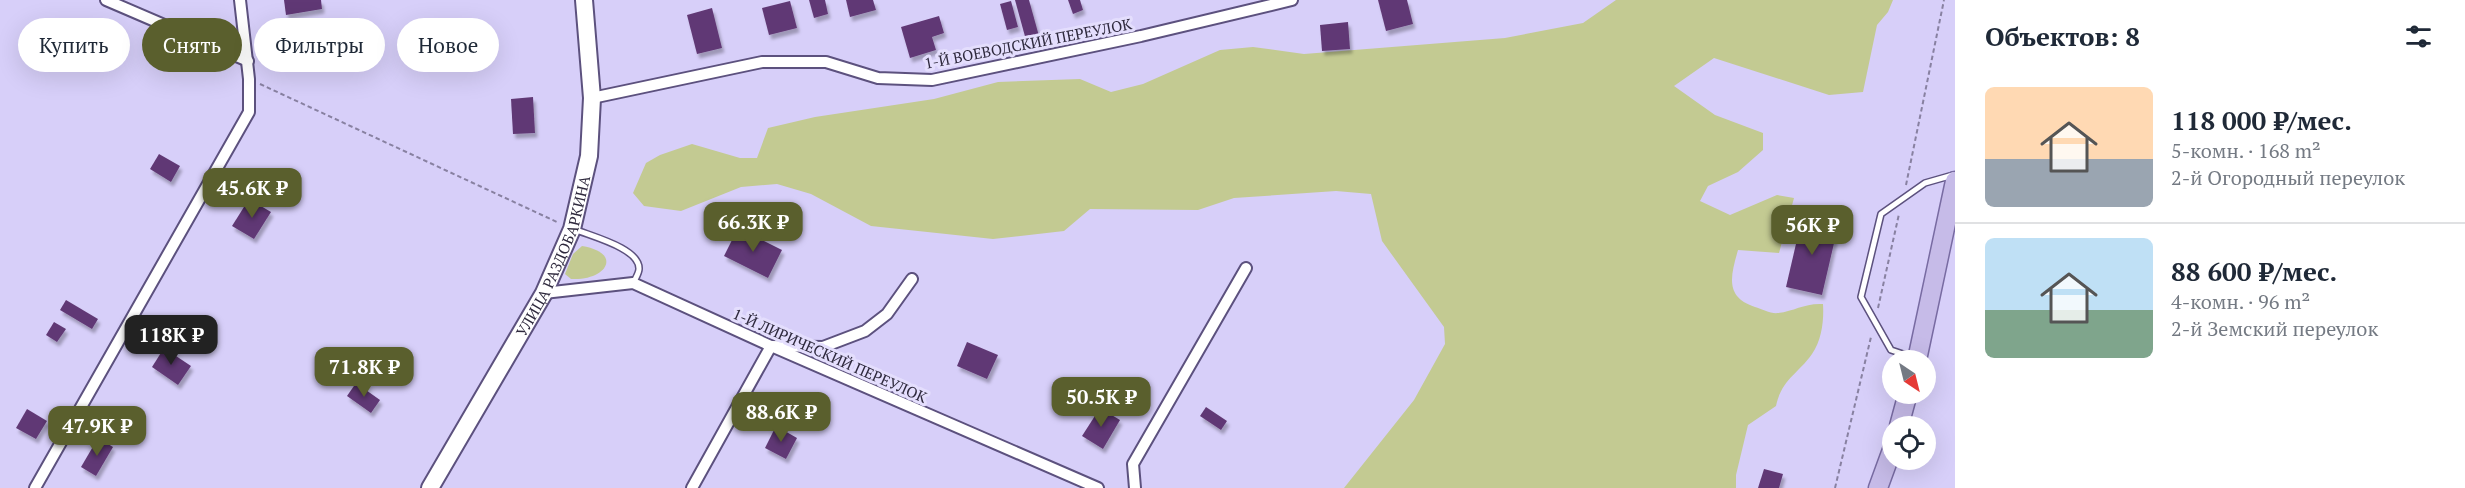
<!DOCTYPE html>
<html lang="ru">
<meta charset="utf-8">
<style>
body{margin:0;font-family:"PT Serif",serif;background:#f2f2f3;color:#1f2937;height:100vh;display:flex;flex-direction:column;font-size:22px;white-space:nowrap}
*{box-sizing:border-box;margin:0}
p{font-size:20px;color:#747a83}
.icon{flex:none;width:33px;height:33px;fill:none;stroke:currentColor;stroke-width:2;stroke-linecap:round;stroke-linejoin:round}
.map{position:relative;flex:1;overflow:hidden}
.side{display:flex;flex-direction:column;background:#fff;width:510px}
.side>*{flex:none}
.hud{position:absolute;left:18px;top:18px;width:570px;height:54px;display:flex;gap:12px}
.needle{width:39px;rotate:145deg}
.buttons{position:absolute;left:1882px;top:350px;display:grid;gap:12px}
.buttons a{display:grid;place-items:center;width:54px;height:54px;border-radius:50%;background:#fff;box-shadow:0 6px 24px #0002;font-size:30px}
.price{position:absolute;translate:-50% -51px;padding:0 14px;border-radius:12px;background:#5a5f2d;color:#fff;font-size:20px;line-height:39px;filter:drop-shadow(0 2px 3px #0008)}
.price::after{content:'';position:absolute;left:50%;top:36px;width:18px;height:14px;margin-left:-9px;background:inherit;clip-path:polygon(0 0,100% 0,50% 100%)}
.price.on{background:#222;color:#fff}
ul{padding:0;list-style:none}
li{display:flex;align-items:center;gap:18px;height:150px;padding:0 30px}
li+li{border-top:2px solid #e0e1e3}
li span{display:grid;place-items:center;flex:none;width:168px;height:120px;border-radius:9px;color:#555}
li>.icon{margin-inline-start:auto}
span .icon{width:72px;height:72px;fill:#fffc;stroke-width:1}
li b{font-size:26px}
h2{display:flex;justify-content:space-between;align-items:center;height:72px;padding:0 30px;font-size:26px}
.tag{padding:0 21px;border-radius:27px;background:#fff;box-shadow:0 6px 24px #0002;font-size:21px;line-height:54px}
.tag.on{background:#5a5f2d;color:#fff}
main{display:flex;flex:1;min-height:0}
.map>svg:first-child{display:block}
.green{fill:#c3ca92}
.building{fill:#613974;filter:url(#shadow)}
.lines{fill:none;stroke-linecap:round;stroke-linejoin:round}
.lane-casing{stroke:#5c517e;stroke-width:8}
.street-casing{stroke:#5c517e;stroke-width:14}
.secondary-casing{stroke:#5c517e;stroke-width:20}
.primary-casing{stroke:#786ba2;stroke-width:21}
.path{stroke:#8881a1;stroke-width:2;stroke-dasharray:4.5 3;stroke-linecap:butt}
.lane{stroke:#fff;stroke-width:5}
.street{stroke:#fff;stroke-width:10}
.secondary{stroke:#fff;stroke-width:16}
.primary{stroke:#c6bbe8;stroke-width:18}
.labels{text-anchor:middle;dominant-baseline:central;stroke-width:6;stroke-linejoin:round;paint-order:stroke}
.street-label{font-size:15px;fill:#2e293d;stroke:#e4defd}
</style>
<main>
<div class="map">
<svg width="1955" height="488" viewBox="0 0 1955 488">
<defs>
<filter id="shadow"><feDropShadow dx="2.5" dy="4.5" stdDeviation="1.5" flood-color="#0004"/></filter>
</defs>
<rect width="100%" height="100%" fill="#d7cff9"/>
<g class="green">
<path d="M1616 0H1893L1888 12 1877 25 1863 92 1829 95 1714 58 1674 86 1715 115 1763 133V150L1738 172 1708 186 1700 201 1730 215 1777 195 1794 198 1779 253 1738 250C1731 275 1724 297 1755 307 1762 309 1771 314 1778 313 1795 311 1804 303 1823 304 1824 320 1822 340 1812 354 1797 375 1782 379 1776 406L1748 425 1736 475V488H1344L1414 400 1445 344 1444 327 1382 241 1371 194 1336 191 1234 198 1198 210 1090 209 1064 231 993 239 871 226 811 194 777 184 741 187 681 211 644 206 633 193 646 163 660 155 692 144 740 158H757L768 128 815 117 934 99 998 82 1080 79 1111 92 1143 84 1220 50 1253 47 1304 54 1505 38 1583 23Z"/>
<path d="M582 246C624 253 606 281 571 279L565 274 573 254Z"/>
</g>
<g class="building">
<polygon points="284,0 321,0 322,9 286,15"/>
<polygon points="809,0 825,0 828,14 814,18"/>
<polygon points="846,0 873,0 876,10 850,17"/>
<polygon points="1015,0 1029,0 1039,36 1026,40"/>
<polygon points="1068,0 1080,0 1083,10 1073,14"/>
<polygon points="1378,0 1407,0 1413,24 1386,31"/>
<polygon points="790,1 797,28 769,35 762,8"/>
<polygon points="1011,1 1018,27 1007,30 1000,4"/>
<polygon points="712,8 722,48 697,54 687,15"/>
<polygon points="939,16 944,33 932,37 936,50 910,58 901,27"/>
<polygon points="1348,22 1350,49 1322,51 1320,25"/>
<polygon points="533,97 535,133 513,134 511,99"/>
<polygon points="159,154 180,166 171,182 150,169"/>
<polygon points="249,199 271,212 254,239 232,226"/>
<polygon points="1802,218 1838,226 1822,295 1786,287"/>
<polygon points="738,228 782,250 768,278 724,256"/>
<polygon points="66,300 98,319 92,329 60,310"/>
<polygon points="54,322 66,329 57,342 46,335"/>
<polygon points="967,342 998,355 987,379 957,366"/>
<polygon points="164,348 191,366 178,385 152,367"/>
<polygon points="356,383 380,400 371,413 347,396"/>
<polygon points="1206,407 1227,421 1221,430 1200,416"/>
<polygon points="1100,408 1120,420 1103,449 1082,436"/>
<polygon points="27,409 47,421 36,439 16,428"/>
<polygon points="776,426 797,438 786,459 765,448"/>
<polygon points="98,438 113,447 96,476 81,467"/>
<polygon points="1764,469 1783,474 1779,488 1758,488"/>
</g>
<g class="lines">
<defs>
<g id="lane">
<path d="M574 229C590 236 640 248 639 269 639 273 635 279 634 282"/>
<polyline points="1915,358 1891,350 1861,297 1881,214 1925,183 1953,175"/>
</g>
<g id="street">
<polyline points="106,0 248,61"/>
<polyline points="592,98 762,62 826,62 878,78 932,80 1141,36 1292,0"/>
<polyline points="544,293 633,283 771,346 1098,488"/>
<polyline points="35,488 249,112 249,79 240,0"/>
<polyline points="692,488 771,346 823,347 865,331 887,314 912,279"/>
<polyline points="1135,488 1133,464 1246,268"/>
</g>
<g id="secondary">
<path id="s1" d="M430 488 544 293 572 229 589 156 592 98 584 0"/>
</g>
<g id="primary">
<polyline points="1917,360 1955,181"/>
<polyline points="1899,426 1908,393"/>
<polyline points="1878,488 1893,447"/>
</g>
</defs>
<use href="#lane" class="lane-casing"/>
<use href="#street" class="street-casing"/>
<use href="#secondary" class="secondary-casing"/>
<use href="#primary" class="primary-casing"/>
<g class="path">
<polyline points="260,84 557,222"/>
<polyline points="1906,185 1944,0"/>
<polyline points="1878,308 1899,214"/>
<polyline points="1835,488 1871,337"/>
</g>
<use href="#lane" class="lane"/>
<use href="#street" class="street"/>
<use href="#secondary" class="secondary"/>
<use href="#primary" class="primary"/>
</g>
<g class="labels">
<g class="street-label">
<text transform="translate(1028 43) rotate(-11)">1-Й ВОЕВОДСКИЙ ПЕРЕУЛОК</text>
<text stroke="none"><textPath href="#s1" startOffset="264">УЛИЦА РАЗДОБАРКИНА</textPath></text>
<text transform="translate(830 355) rotate(24)">1-Й ЛИРИЧЕСКИЙ ПЕРЕУЛОК</text>
</g>
</g>
</svg>
<div class="buttons">
<a><svg class="needle" viewBox="-14 -14 28 28"><path d="M0-13l5 13h-10z" fill="#e53935"/><path d="M0 13l5-13h-10z" fill="#747a83"/></svg></a>
<a><svg class="icon" aria-label="locate" viewBox="0 0 24 24"><circle cx="12" cy="12" r="6"/><path d="M12 2v4M12 18v4M2 12h4M18 12h4"/></svg></a>
</div>
<b class="price" style="left:252px;top:219px">45.6K ₽</b>
<b class="price" style="left:753px;top:253px">66.3K ₽</b>
<b class="price" style="left:1812px;top:256px">56K ₽</b>
<b class="price on" style="left:171px;top:366px">118K ₽</b>
<b class="price" style="left:364px;top:398px">71.8K ₽</b>
<b class="price" style="left:1101px;top:428px">50.5K ₽</b>
<b class="price" style="left:781px;top:443px">88.6K ₽</b>
<b class="price" style="left:97px;top:457px">47.9K ₽</b>
<div class="hud">
<a class="tag">Купить</a>
<a class="tag on">Снять</a>
<a class="tag">Фильтры</a>
<a class="tag">Новое</a>
</div>
</div>
<section class="side">
<h2>Объектов: 8<svg class="icon" aria-label="filters" viewBox="0 0 24 24"><path d="M4 7h16M4 17h16"/><circle cx="9" cy="7" r="2"/><circle cx="15" cy="17" r="2"/></svg></h2>
<ul>
<li><span style="background:linear-gradient(#ffd9b3 60%,#9aa5b1 0)"><svg class="icon" aria-label="home" viewBox="0 0 24 24"><path d="M3 11l9-7 9 7M6 9v11h12V9"/></svg></span><div><b>118 000 ₽/мес.</b><p>5-комн. · 168 m²</p><p>2-й Огородный переулок</p></div></li>
<li><span style="background:linear-gradient(#bfe0f5 60%,#7fa58c 0)"><svg class="icon" aria-label="home" viewBox="0 0 24 24"><path d="M3 11l9-7 9 7M6 9v11h12V9"/></svg></span><div><b>88 600 ₽/мес.</b><p>4-комн. · 96 m²</p><p>2-й Земский переулок</p></div></li>
</ul>
</section>
</main>
